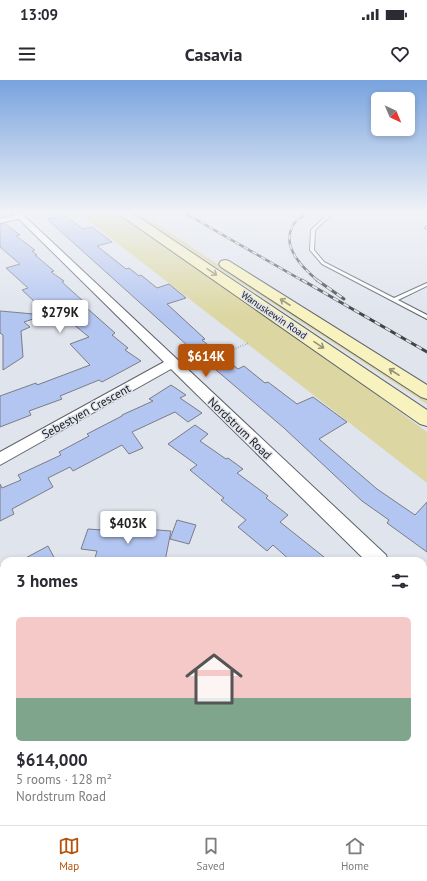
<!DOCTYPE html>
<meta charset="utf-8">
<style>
body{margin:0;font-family:"PT Sans",sans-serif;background:#f2f2f3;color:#2b2b33;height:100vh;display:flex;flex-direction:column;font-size:15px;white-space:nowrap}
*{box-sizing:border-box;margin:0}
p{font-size:13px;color:#7c7c81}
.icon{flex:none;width:22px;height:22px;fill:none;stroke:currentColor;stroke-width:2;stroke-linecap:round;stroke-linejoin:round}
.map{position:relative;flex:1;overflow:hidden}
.details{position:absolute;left:0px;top:477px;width:427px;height:268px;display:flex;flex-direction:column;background:#fff;border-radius:12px 12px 0 0;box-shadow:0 2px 6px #0003}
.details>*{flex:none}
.needle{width:26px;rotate:136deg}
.controls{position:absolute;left:371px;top:12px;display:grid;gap:8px}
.controls a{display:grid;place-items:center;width:44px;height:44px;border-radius:6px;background:#fff;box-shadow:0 2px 6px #0003;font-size:20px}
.price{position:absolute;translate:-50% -34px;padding:0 9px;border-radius:4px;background:#fff;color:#222;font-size:13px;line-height:26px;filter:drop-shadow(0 1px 2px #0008)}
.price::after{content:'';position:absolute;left:50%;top:24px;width:12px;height:9px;margin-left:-6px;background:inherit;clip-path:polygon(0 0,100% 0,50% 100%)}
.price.selected{background:#b45309;color:#fff}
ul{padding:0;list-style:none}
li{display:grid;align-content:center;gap:8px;height:212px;padding:0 16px}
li+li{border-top:1px solid #e1e1e2}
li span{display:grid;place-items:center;height:124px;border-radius:6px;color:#555}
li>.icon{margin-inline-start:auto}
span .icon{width:72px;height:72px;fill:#fffc;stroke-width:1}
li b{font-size:17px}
h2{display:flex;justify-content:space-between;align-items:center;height:48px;padding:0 16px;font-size:17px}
.status{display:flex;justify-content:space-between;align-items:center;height:28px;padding:0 20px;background:#fff;direction:ltr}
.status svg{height:11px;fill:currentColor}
header{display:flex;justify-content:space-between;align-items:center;height:52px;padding:0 16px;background:#fff;font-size:18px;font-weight:700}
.dock{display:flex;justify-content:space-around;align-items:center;height:56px;border-top:1px solid #e1e1e2;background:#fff;font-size:11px;color:#7c7c81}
.dock a{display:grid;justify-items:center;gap:2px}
.dock .selected{color:#b45309}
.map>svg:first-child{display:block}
.green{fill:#dcd7a2}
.building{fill:#b3c5f1;stroke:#7a7d86}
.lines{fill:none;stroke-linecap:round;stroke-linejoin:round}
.lane-casing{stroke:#5e6269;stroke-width:2}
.street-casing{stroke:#5e6269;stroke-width:2}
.secondary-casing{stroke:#5e6269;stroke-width:2}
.path-far1{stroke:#878a90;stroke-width:2;stroke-dasharray:0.5 2;stroke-linecap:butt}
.path{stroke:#878a90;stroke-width:3;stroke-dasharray:1 3.5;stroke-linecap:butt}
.lane{fill:#fff;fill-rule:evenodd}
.street{fill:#fff;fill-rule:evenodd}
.secondary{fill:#f8f2be;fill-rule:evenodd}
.rail-far1-casing{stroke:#414347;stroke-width:2.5}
.rail-casing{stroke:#414347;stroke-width:3}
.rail-far1{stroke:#e0e4ed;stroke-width:1.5;stroke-dasharray:5;stroke-linecap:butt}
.rail{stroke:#e0e4ed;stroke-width:2;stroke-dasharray:6;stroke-linecap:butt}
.oneway{stroke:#949176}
.labels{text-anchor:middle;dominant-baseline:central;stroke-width:3;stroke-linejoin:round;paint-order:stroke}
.far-street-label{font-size:10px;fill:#1a1b1e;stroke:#e0e4ed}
.street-label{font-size:12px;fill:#1a1b1e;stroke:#e0e4ed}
</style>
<div class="status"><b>13:09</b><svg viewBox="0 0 49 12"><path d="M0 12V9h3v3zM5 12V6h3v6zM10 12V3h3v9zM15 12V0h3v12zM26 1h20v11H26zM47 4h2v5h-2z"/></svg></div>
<header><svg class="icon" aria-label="menu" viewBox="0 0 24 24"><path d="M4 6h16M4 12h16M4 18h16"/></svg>Casavia<svg class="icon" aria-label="heart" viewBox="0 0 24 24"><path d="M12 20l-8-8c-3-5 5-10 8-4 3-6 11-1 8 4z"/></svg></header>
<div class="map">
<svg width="427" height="745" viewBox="0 0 427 745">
<rect width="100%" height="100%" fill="#e0e4ed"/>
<g class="green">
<polygon points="77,132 111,132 128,141 355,295 374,313 427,352 427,403"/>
<path d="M129 132C144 132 190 166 205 176 279 224 353 272 427 320V324L169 156Z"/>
</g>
<g class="building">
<polygon points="64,135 83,149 92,147 112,162 97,166 126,189 129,188 139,196 141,195 157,208 169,204 186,218 167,224 205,259 202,260 238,289 244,286 265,303 268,302 297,324 313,317 347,342 319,359 377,409 415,435 427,422 427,472 387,443 389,440 362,421 284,348 188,266 47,139"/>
<polygon points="0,144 5,144 20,155 16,156 35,170 32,171 37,175 35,175 54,191 51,192 64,201 62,202 83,221 80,222 115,253 112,255 128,268 125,270 141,281 102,302 99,300 60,316 62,319 29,331 31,335 0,347 0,316 36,303 37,305 90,285 70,264 89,257 57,231 48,234 22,210 28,208 6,188 20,184 0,167"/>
<polygon points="0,231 45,235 24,242 30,247 21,251 23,277 3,290 3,255 0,253"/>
<polygon points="171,305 186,315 180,318 202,333 188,342 175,332 132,352 143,368 129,374 122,365 73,391 70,387 48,398 53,407 12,429 14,434 0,441 0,404 2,408 21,400 18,395 61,375 59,372 89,356 87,354 122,336 122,335 153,321 149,319"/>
<polygon points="195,345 208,354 200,361 226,379 228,378 243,389 237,393 268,416 266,418 288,435 280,442 329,481 291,481 273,465 267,471 238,447 246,440 221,420 224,418 190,390 197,385 168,364"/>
<polygon points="177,440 196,445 189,464 170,459"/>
<polygon points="131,448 171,451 165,481 94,481 97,471 81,469 88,449 130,452"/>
<polygon points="48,466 56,481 20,481"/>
</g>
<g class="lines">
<defs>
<g id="lane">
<polygon points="333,132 338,132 331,135 315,150 314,170 324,182 394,218 427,203 427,206 398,220 427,235 427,239 322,184 310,170 311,150 329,133"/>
<polygon points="427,146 427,149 425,148"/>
</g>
<g id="street">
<polygon points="12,132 20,132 386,475 388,481 366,481 171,289 0,385 0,372 164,282 19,139 0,143 0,139 15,135"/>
<polygon points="423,513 427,515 427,537 423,535"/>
<polygon points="4,604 4,628 0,629 0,605"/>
<polygon points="209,741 236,741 237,745 210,745"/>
</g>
<g id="secondary">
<polygon points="116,132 128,132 143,140 427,330 427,346 420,344"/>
<polygon points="225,180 229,181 427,305 427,319 421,317 221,187 219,184 221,181"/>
<polygon points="427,627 427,664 423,666 423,628"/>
<polygon points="349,741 388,741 386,745 347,745"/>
</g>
</defs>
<use href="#lane" class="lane-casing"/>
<use href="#street" class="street-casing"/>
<use href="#secondary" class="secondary-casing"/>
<polyline class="path-far1" points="194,285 249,263"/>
<polyline class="path" points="0,486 4,495"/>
<use href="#lane" class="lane"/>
<use href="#street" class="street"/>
<use href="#secondary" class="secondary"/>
<defs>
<g id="rail-far1">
<polyline points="183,132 303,201"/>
<path d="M308 132C304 136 294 141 292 147 282 168 303 188 318 201"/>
</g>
<g id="rail">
<polyline points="302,200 427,272"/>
<polyline points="317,200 344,219"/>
</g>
</defs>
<use href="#rail-far1" class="rail-far1-casing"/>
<use href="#rail" class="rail-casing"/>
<use href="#rail-far1" class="rail-far1"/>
<use href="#rail" class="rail"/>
</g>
<defs><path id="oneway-shaft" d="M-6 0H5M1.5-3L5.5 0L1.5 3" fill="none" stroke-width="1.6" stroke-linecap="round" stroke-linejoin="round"/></defs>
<g class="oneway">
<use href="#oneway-shaft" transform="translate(212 192) rotate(34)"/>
<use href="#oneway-shaft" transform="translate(285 222) rotate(-147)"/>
<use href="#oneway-shaft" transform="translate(319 265) rotate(34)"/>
<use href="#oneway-shaft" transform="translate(394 292) rotate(-147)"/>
</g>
<linearGradient id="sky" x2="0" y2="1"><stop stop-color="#78a3de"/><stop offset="0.56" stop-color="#f1f3f7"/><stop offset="1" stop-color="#f1f3f7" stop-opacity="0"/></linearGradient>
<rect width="427" height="236" fill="url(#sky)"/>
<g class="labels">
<g class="far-street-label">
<text transform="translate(274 235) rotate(34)">Wanuskewin Road</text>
</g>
<g class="street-label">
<text transform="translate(86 331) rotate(-29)">Sebestyen Crescent</text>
<text transform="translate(240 348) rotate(44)">Nordstrum Road</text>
</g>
</g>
</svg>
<div class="controls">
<a><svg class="needle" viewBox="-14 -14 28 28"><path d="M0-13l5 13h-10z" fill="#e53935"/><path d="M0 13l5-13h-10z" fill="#7c7c81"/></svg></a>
</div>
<b class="price" style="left:60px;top:254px">$279K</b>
<b class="price selected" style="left:206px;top:298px">$614K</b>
<b class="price" style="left:128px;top:465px">$403K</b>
<section class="details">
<h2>3 homes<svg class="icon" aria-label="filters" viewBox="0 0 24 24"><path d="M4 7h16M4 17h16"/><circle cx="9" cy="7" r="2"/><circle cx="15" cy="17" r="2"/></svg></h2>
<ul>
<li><span style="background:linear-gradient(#f6c9c9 65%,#7fa58c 0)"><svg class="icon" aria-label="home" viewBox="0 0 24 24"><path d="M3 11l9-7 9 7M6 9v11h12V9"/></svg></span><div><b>$614,000</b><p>5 rooms · 128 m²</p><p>Nordstrum Road</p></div></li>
</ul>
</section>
</div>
<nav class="dock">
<a class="selected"><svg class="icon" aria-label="map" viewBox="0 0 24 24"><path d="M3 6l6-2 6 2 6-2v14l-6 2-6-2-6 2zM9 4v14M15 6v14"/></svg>Map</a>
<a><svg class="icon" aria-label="saved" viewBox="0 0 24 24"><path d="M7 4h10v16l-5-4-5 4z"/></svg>Saved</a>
<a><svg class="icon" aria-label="home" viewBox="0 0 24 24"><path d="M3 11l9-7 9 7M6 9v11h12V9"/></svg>Home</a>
</nav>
